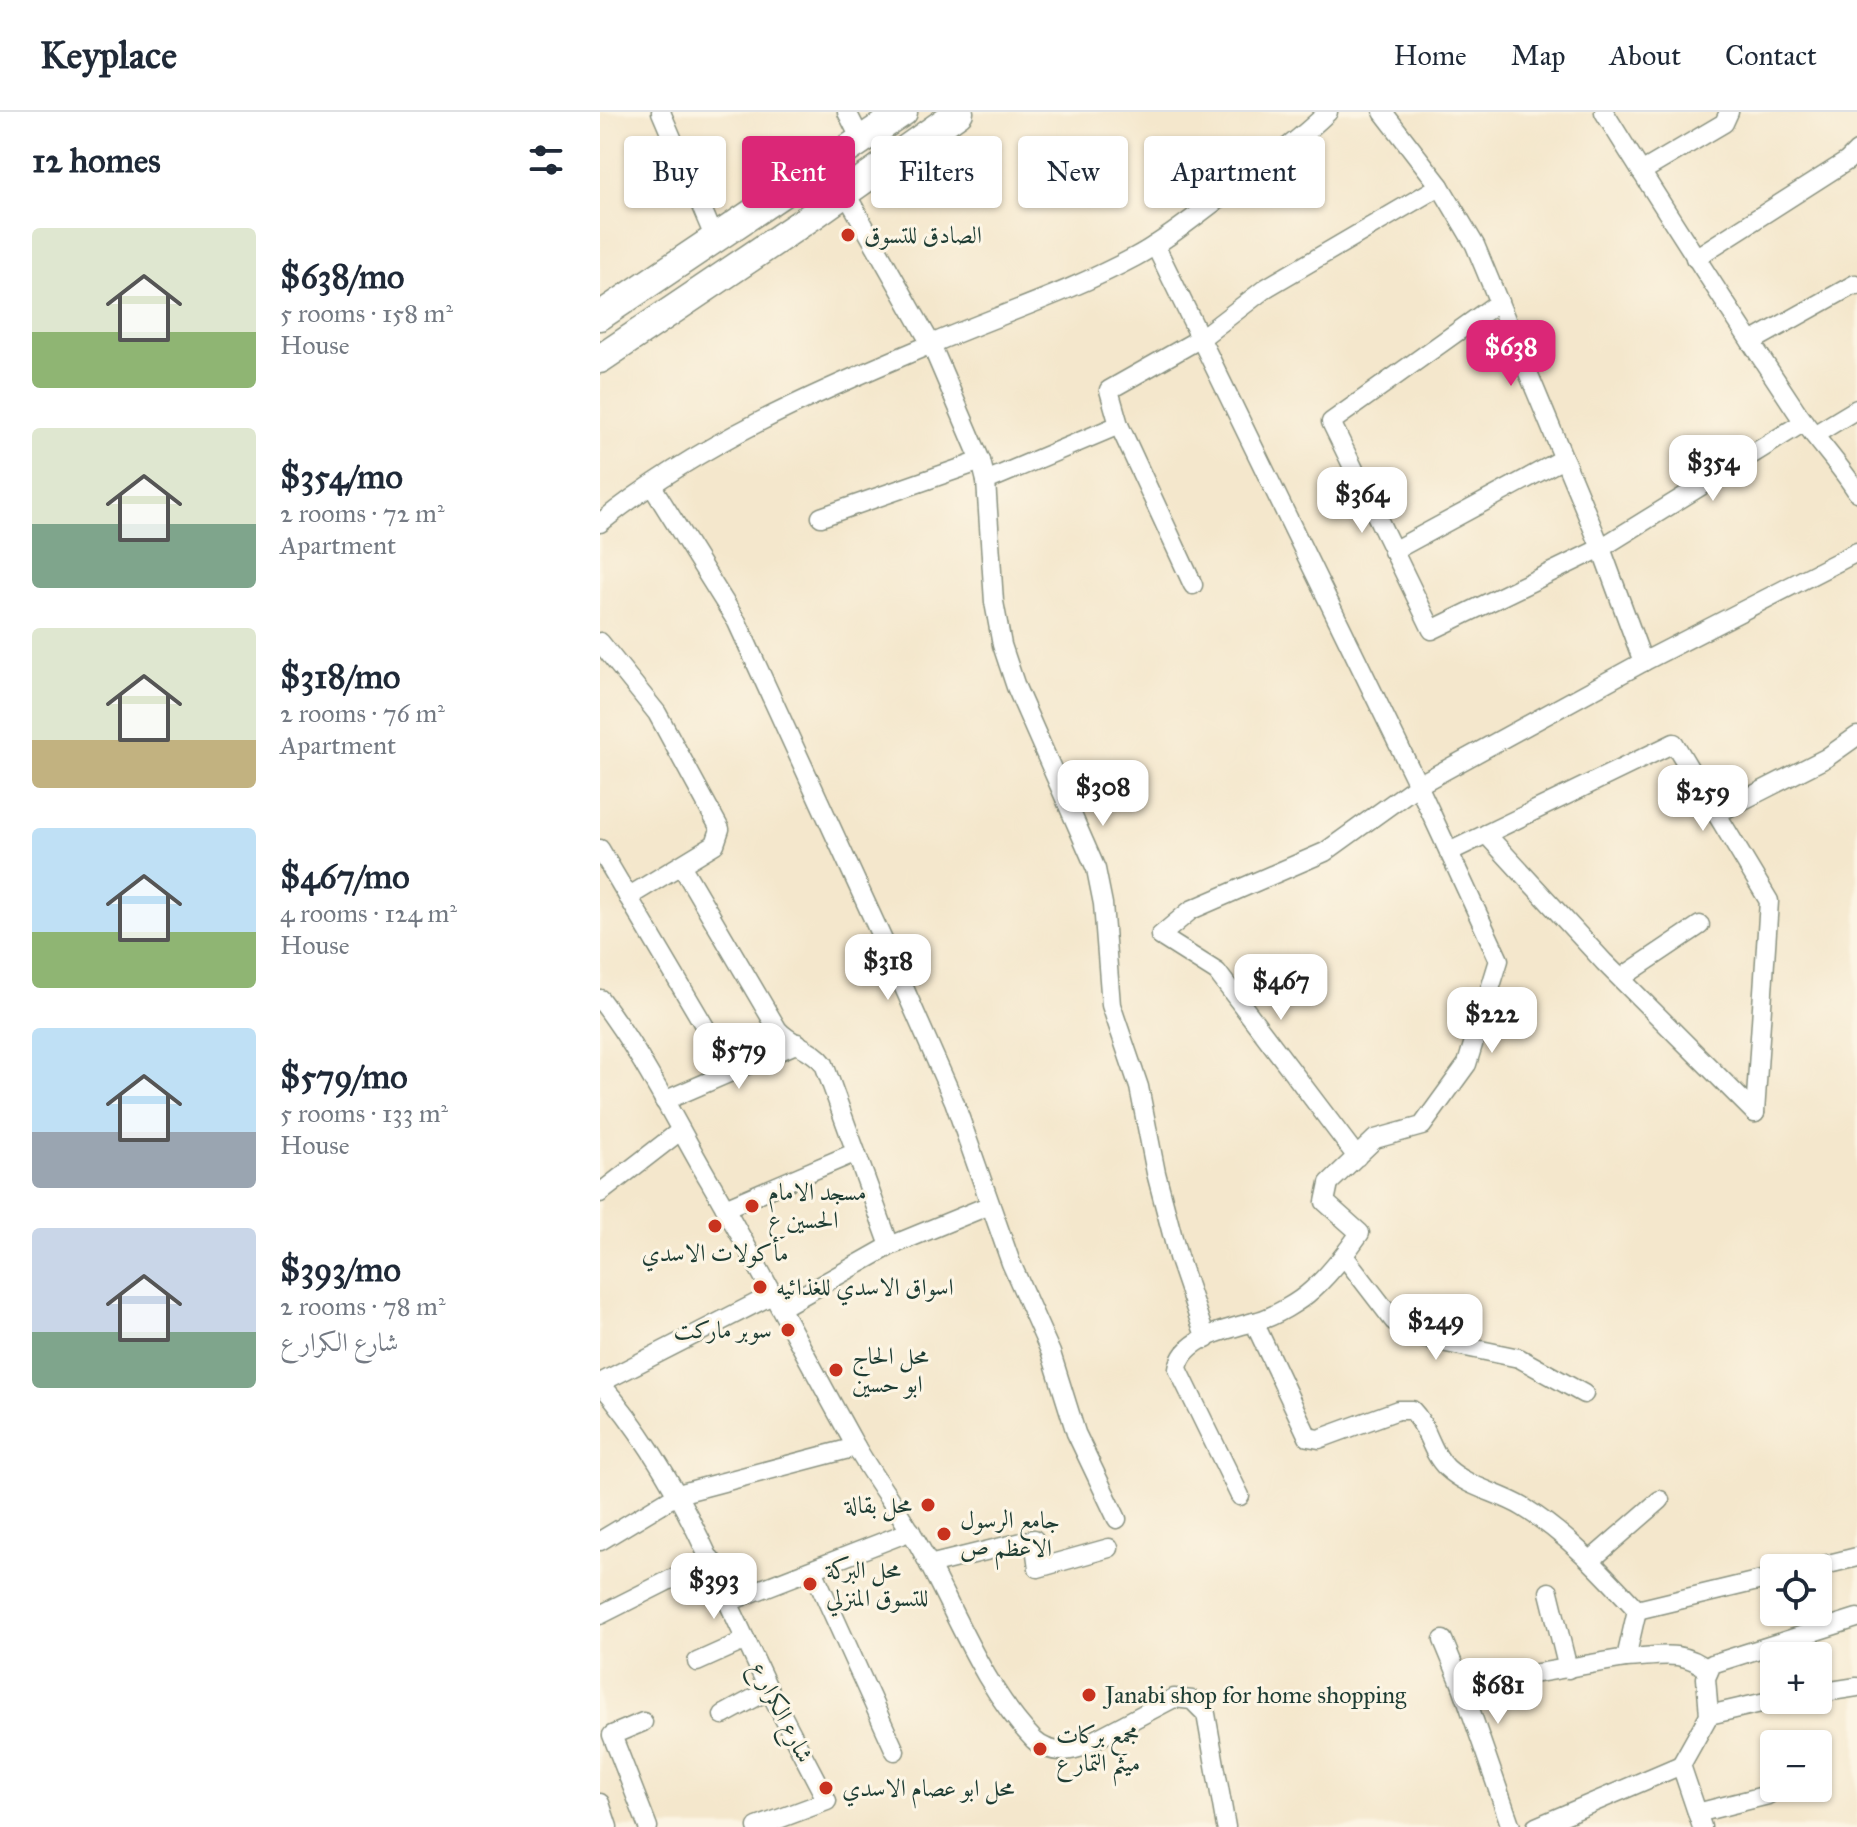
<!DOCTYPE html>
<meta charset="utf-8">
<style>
body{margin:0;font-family:"IM FELL Great Primer",Amiri,serif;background:#f2f2f3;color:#1f2937;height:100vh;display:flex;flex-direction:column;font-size:30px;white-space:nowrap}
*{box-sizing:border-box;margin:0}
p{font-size:26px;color:#747a83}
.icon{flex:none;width:44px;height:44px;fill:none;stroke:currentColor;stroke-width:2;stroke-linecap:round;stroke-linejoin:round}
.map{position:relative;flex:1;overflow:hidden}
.sheet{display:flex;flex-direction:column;background:#fff;width:600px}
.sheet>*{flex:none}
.banner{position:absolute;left:24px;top:24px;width:760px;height:72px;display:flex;gap:16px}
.controls{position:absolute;left:1160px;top:1442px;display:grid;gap:16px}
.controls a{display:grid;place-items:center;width:72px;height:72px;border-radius:8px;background:#fff;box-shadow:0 2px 6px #0004;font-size:40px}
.price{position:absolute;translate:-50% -68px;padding:0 18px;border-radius:16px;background:#fff;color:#222;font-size:26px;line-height:52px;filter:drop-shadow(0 2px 4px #0008)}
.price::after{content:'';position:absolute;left:50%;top:48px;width:24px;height:18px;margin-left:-12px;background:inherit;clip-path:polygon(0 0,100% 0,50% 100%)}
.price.selected{background:#db2777;color:#fff}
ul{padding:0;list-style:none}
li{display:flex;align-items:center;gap:24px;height:200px;padding:0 32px}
li span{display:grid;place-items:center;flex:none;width:224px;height:160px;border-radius:8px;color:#555}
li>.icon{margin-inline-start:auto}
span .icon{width:96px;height:96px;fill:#fffc;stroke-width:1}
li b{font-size:34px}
h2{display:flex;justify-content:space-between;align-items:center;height:96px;padding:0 32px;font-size:34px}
.tag{padding:0 28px;border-radius:8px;background:#fff;box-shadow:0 2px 6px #0004;font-size:28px;line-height:72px}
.tag.selected{background:#db2777;color:#fff}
header{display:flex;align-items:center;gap:48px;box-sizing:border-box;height:112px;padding:0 40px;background:#fff;border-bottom:2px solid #e0e1e3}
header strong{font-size:38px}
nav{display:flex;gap:44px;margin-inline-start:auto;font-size:28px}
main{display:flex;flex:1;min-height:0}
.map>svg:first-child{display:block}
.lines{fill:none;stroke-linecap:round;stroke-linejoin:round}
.minor-casing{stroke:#8a9280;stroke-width:21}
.primary-casing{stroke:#8a9280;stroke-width:31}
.minor{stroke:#fff;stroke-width:18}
.primary{stroke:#fff;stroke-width:28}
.poi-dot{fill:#c8321e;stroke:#fcf5e5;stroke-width:3}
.labels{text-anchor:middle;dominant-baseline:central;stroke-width:6;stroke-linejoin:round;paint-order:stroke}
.poi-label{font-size:24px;fill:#1f3d34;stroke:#fcf5e5;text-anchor:start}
.street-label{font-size:24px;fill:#1f3d34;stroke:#fcf5e5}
</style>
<header>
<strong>Keyplace</strong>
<nav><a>Home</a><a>Map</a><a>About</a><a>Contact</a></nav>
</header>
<main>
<section class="sheet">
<h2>12 homes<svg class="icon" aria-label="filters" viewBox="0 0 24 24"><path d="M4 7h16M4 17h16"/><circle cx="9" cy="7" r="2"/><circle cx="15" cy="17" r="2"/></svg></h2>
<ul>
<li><span style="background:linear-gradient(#dfe7d0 65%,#8fb573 0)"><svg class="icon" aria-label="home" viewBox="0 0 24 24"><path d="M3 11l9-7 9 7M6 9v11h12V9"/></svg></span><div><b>$638/mo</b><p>5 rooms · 158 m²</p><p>House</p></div></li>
<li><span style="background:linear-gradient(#dfe7d0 60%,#7fa58c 0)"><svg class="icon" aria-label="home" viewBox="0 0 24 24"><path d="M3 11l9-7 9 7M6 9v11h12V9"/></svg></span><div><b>$354/mo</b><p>2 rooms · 72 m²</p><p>Apartment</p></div></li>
<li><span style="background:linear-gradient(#dfe7d0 70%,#c2b280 0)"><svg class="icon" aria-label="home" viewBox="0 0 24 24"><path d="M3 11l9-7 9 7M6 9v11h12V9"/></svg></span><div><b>$318/mo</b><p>2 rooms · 76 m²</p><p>Apartment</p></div></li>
<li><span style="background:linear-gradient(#bfe0f5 65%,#8fb573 0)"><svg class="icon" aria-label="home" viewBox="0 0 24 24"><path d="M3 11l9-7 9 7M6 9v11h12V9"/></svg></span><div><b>$467/mo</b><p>4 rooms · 124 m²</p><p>House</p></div></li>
<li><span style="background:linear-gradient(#bfe0f5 65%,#9aa5b1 0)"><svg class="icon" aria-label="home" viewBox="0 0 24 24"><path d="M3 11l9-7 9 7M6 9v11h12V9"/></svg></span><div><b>$579/mo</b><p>5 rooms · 133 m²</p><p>House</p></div></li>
<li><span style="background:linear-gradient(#c9d6e8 65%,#7fa58c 0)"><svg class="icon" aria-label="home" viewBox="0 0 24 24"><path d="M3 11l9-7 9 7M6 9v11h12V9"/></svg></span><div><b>$393/mo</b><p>2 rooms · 78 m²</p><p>شارع الكرار ع</p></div></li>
</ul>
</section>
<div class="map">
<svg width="1257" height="1715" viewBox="0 0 1257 1715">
<rect width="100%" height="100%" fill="#fcf5e5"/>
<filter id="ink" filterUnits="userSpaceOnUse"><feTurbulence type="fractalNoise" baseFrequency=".0125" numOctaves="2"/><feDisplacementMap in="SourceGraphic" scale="16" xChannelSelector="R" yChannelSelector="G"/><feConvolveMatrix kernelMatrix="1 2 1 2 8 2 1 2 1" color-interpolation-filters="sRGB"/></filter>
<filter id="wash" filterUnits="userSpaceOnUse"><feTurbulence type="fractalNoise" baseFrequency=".006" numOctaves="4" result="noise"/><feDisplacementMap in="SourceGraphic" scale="32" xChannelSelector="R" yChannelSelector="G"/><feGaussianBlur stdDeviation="1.8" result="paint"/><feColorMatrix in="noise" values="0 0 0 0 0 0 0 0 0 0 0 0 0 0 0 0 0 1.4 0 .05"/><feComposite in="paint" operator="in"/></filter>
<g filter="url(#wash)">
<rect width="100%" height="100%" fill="#f4e7cc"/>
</g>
<g filter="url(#ink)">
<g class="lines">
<defs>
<g id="minor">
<polyline points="61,0 115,127"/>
<polyline points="247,0 261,28"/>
<polyline points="783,0 840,74 875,133 1001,436 1043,550"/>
<path d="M1004 0C1066 100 1130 199 1195 297 1214 326 1239 351 1257 380"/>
<polyline points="1041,60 1124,11 1129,0"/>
<polyline points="245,80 331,232 381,349 386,369 394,490 402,533 416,575 496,757 503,792 511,893 539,975 556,1061 578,1145 606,1227"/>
<polyline points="555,133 818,673 1043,550 1257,440"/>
<polyline points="1095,146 1247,49 1257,39"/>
<polyline points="899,190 731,310 832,518 1001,436 1204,310"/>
<polyline points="1151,230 1255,172 1257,174"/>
<polyline points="519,313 593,473"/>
<polyline points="1214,323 1257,297"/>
<polyline points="386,369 519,313 509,278 601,226 666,176 840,74"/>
<polyline points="52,374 137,510 287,837 354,989 411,1151 451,1241 476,1321 517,1407"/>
<polyline points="221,405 381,349"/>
<path d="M0 411C97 332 215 281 329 233 398 203 468 181 535 145 567 128 595 104 624 83 660 56 696 31 728 0"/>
<polyline points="793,439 963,347"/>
<polyline points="0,530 57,601 120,717 115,732 28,785"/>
<polyline points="1116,702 1226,646 1257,624"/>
<polyline points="886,722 1004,850 1155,1001"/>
<polyline points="0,737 131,959"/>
<polyline points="849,740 1074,631 1169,789 1155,1001"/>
<path d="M81 753 178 918C191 933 211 935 224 952L290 1134"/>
<polyline points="1021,866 1100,813"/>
<path d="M0 887C43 943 74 1008 109 1068 160 1156 206 1245 255 1333 274 1367 298 1397 317 1430 354 1495 381 1573 434 1628 447 1640 463 1641 479 1636L574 1586 592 1588 606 1602 626 1715"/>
<polyline points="64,989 198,931"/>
<polyline points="0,1081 80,1019"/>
<polyline points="125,1096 254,1041"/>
<polyline points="744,1144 794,1209 813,1224 919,1246 984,1282"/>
<polyline points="182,1195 290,1134 390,1093"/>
<path d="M654 1210 708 1325 719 1327 798 1298H812C828 1314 830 1340 847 1356 869 1376 898 1380 923 1395 967 1422 1003 1461 1037 1498L1026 1546 862 1574"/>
<path d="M640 1384 578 1257C582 1225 632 1216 658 1209 675 1204 699 1190 712 1178 730 1162 746 1141 760 1121L725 1090 729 1071 775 1027 822 1014 867 952 899 848 818 673 725 740 591 798 560 824 617 860 757 1045"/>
<polyline points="0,1429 78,1382 256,1335"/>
<polyline points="991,1448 1060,1388"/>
<polyline points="329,1453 434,1427 438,1456 509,1436"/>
<polyline points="1212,1456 1257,1445"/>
<polyline points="213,1458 295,1639"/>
<polyline points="949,1480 968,1557"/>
<path d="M128 1490C96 1412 56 1335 0 1271L174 1182"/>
<polyline points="1037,1498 1174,1465"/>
<polyline points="0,1503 111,1447"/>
<polyline points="843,1528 862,1574 911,1715"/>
<path d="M1026 1546C1058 1545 1082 1536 1108 1558"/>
<polyline points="97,1550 146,1528"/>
<polyline points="1218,1581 1257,1575"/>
<polyline points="123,1603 169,1578"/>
<polyline points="1109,1603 1174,1588"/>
<polyline points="43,1610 12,1623 48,1715"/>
<polyline points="1081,1653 1109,1603 1106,1566 1112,1552 1257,1506"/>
<polyline points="0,1691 8,1715"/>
<polyline points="1097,1701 1168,1683"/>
<polyline points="157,1715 227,1689 169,1578 128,1490 311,1419"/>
<polyline points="936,1715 1081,1653 1102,1715"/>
</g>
<g id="primary">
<polyline points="0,204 303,0"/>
<polyline points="0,247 212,104 359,0"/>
</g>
</defs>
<use href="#minor" class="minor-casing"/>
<use href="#primary" class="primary-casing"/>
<use href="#minor" class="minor"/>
<use href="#primary" class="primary"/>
</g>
</g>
<g class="poi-dot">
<circle cx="248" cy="123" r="8"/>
<circle cx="152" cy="1094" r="8"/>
<circle cx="115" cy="1114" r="8"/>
<circle cx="160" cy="1175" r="8"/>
<circle cx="188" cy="1218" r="8"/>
<circle cx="236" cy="1258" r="8"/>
<circle cx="328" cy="1393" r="8"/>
<circle cx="344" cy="1422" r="8"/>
<circle cx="210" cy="1472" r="8"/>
<circle cx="489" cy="1583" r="8"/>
<circle cx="440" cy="1637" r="8"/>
<circle cx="226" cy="1676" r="8"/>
</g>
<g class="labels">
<g class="poi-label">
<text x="264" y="123">الصادق للتسوق</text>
<text x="168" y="1080">مسجد الامام<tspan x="168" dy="28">الحسين ع</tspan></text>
<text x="115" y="1141" text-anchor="middle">مأكولات الاسدي</text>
<text x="176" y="1175">اسواق الاسدي للغذائيه</text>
<text x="172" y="1218" text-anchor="end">سوبر ماركت</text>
<text x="252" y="1244">محل الحاج<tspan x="252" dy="28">ابو حسين</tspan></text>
<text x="312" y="1393" text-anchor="end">محل بقالة</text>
<text x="360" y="1408">جامع الرسول<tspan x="360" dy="28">الاعظم ص</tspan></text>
<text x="226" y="1458">محل البركة<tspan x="226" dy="28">للتسوق المنزلي</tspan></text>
<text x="505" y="1583">Janabi shop for home shopping</text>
<text x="456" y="1623">مجمع بركات<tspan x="456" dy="28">ميثم التمار ع</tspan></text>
<text x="242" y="1676">محل ابو عصام الاسدي</text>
</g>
<g class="street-label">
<text transform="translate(182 1600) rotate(63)">شارع الكرار ع</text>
</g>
</g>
</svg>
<div class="controls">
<a><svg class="icon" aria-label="locate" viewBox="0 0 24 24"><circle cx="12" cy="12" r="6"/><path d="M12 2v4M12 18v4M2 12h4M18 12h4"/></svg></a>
<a>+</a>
<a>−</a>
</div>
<b class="price selected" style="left:911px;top:276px">$638</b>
<b class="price" style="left:1113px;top:391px">$354</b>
<b class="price" style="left:762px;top:423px">$364</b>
<b class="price" style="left:503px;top:716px">$308</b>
<b class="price" style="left:1103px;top:721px">$259</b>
<b class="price" style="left:288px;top:890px">$318</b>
<b class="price" style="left:681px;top:910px">$467</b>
<b class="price" style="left:892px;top:943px">$222</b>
<b class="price" style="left:139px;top:979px">$579</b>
<b class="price" style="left:836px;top:1250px">$249</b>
<b class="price" style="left:114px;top:1509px">$393</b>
<b class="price" style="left:898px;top:1614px">$681</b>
<div class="banner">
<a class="tag">Buy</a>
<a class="tag selected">Rent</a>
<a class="tag">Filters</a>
<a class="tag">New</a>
<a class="tag">Apartment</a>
</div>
</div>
</main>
